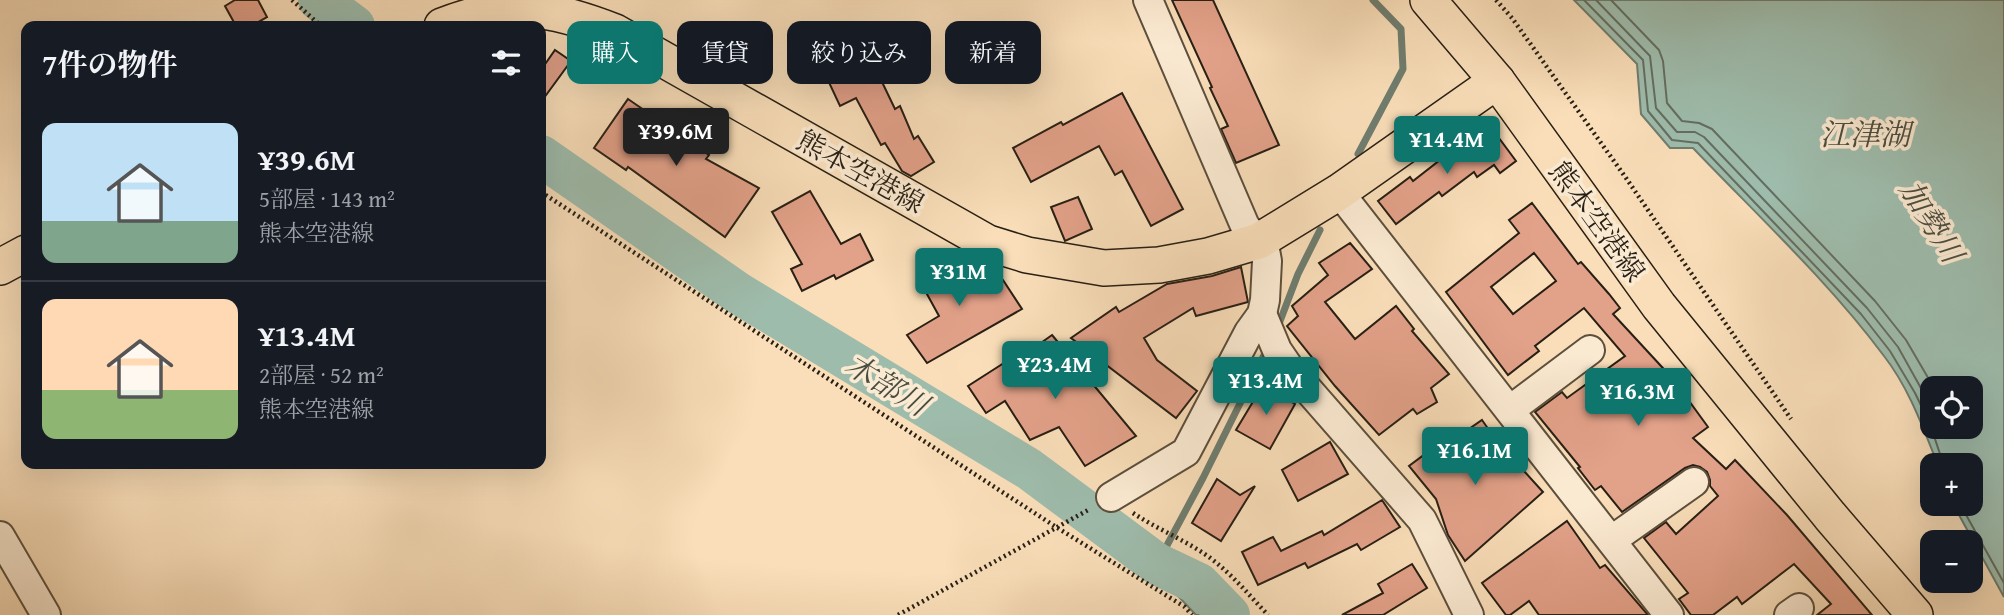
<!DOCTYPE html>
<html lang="ja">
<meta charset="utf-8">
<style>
body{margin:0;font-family:"Gentium Book Plus","Noto Serif JP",serif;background:#20242c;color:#f1f3f6;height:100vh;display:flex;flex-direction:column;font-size:26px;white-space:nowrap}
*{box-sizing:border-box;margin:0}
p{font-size:23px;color:#9ea1a6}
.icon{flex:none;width:38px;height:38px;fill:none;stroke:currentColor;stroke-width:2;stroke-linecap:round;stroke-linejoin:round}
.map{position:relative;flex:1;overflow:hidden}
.details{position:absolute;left:21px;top:21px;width:525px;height:448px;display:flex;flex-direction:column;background:#171b24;border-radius:14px;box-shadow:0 7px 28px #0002}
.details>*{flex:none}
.banner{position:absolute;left:567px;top:21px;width:665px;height:63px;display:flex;gap:14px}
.buttons{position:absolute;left:1920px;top:376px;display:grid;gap:14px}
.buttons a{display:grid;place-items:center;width:63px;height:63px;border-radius:14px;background:#171b24;box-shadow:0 7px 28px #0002;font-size:35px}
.price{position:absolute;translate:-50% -60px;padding:0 16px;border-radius:7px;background:#0f766e;color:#fff;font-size:23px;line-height:46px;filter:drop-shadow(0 2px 4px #0008)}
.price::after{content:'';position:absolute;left:50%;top:42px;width:21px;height:16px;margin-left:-10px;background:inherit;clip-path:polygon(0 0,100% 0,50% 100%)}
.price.active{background:#222;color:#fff}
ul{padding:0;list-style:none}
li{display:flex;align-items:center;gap:21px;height:175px;padding:0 21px}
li+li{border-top:2px solid #363941}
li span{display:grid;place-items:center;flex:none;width:196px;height:140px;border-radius:14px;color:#555}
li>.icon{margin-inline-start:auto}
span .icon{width:84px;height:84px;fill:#fffc;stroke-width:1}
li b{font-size:30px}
h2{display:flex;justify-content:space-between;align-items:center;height:84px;padding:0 21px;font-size:30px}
.pill{padding:0 24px;border-radius:14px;background:#171b24;box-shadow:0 7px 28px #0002;font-size:24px;line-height:63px}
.pill.active{background:#0f766e;color:#fff}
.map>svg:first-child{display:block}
.water{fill:#9ebcac;stroke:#6f7d6f;stroke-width:2;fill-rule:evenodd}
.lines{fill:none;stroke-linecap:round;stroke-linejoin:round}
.shore{stroke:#636e60;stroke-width:2}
.stream{stroke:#6f7d6f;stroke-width:7}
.river{stroke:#9ebcac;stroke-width:42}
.building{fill:#e2a189;stroke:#281f14;stroke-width:2;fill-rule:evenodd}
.minor-casing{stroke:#5c4f3d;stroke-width:32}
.major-casing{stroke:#281f14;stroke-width:38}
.path{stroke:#281f14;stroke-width:4.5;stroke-dasharray:2 3.5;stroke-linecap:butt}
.minor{stroke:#fbead2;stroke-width:28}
.major{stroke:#f9deb9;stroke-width:35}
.labels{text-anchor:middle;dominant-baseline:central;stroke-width:7;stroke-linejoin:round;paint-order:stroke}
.street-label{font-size:28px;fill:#281f14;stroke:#fbead2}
.water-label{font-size:30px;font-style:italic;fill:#4b4e42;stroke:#fbead2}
</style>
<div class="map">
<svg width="2004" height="615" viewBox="0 0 2004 615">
<rect width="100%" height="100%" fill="#f9deb9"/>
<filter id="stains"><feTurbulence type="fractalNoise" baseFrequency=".00286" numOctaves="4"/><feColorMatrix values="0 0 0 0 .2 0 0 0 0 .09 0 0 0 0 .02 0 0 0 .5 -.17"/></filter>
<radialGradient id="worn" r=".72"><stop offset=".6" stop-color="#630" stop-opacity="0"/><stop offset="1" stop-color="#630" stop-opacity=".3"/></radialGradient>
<g class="water">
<path d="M1574 0H2004V597L1953 504H1970V466L1938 465C1923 428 1909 388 1884 356 1828 281 1758 216 1693 148H1670L1641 114 1637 64ZM1970 388V427H1932V388Z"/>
<polygon points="1197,569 1242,615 1196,615 1178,596"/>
</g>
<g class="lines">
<g class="shore">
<polyline points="1584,0 1643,60 1648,111 1672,140 1698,143 1861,314 1890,351 1915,393 1930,424 1944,466"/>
<polyline points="1596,0 1650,56 1656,108 1677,132 1695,132 1704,137 1867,308 1898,347 1932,408"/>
<polyline points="1611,0 1659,50 1663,61 1667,103 1682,121 1699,123 1712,129 1875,301 1906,340 1934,388"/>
<polyline points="1960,504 2004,583"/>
<polyline points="1201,615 1200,609 1188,595 1198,582 1232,615"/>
</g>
<g class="stream">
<polyline points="1358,154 1403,69 1401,29 1373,0"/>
<polyline points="1277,329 1298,274 1320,230"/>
<polyline points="1157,564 1203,478 1267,349"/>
</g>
<g class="river">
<polyline points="319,0 354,26"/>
<polyline points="541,156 738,293 1029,469 1157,564 1199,584 1229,615"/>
</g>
</g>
<g class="building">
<polygon points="235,0 258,0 267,17 251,26 236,26 225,6"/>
<polygon points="1172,0 1213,0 1279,145 1236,163 1221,129 1228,126 1210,88 1212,87"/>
<polygon points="555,50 571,61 541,102 541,70"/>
<polygon points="870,57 895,109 900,106 914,139 918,136 934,162 911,176 902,171 885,143 881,145 856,98 840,106 826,76"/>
<polygon points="1122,93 1183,209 1151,226 1122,171 1115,175 1099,146 1031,182 1013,148 1061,122 1063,125"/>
<polygon points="628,99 709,155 706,159 759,188 725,237 628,167 626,170 594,148"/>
<polygon points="1493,130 1516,161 1500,173 1494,165 1477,177 1474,172 1442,196 1439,192 1396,224 1378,201 1410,177 1413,181 1449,153 1453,159"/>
<polygon points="810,191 841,244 860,234 873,260 836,279 834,275 802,291 791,269 802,264 772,212"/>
<polygon points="1078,197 1092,229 1065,241 1051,207"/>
<path d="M1532 203 1578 264 1581 262 1609 294 1620 308 1613 314 1673 379 1708 427 1693 438 1726 469 1735 460 1787 515 1872 615H1817L1831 604 1794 564 1742 604 1737 597 1713 615H1691L1679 599 1688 593 1644 538 1666 522 1676 534 1718 496 1710 486V480L1707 472 1700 467 1693 465 1685 468 1622 512 1601 486 1595 490 1578 468 1580 467 1535 412 1562 392 1567 398 1625 356 1584 308 1535 346 1539 351 1508 375 1446 292 1519 233 1509 220ZM1534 253 1556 281 1513 314 1491 287Z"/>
<polygon points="1350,243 1372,269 1325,302 1355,339 1396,306 1414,329 1412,331 1449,374 1431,388 1437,402 1417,414 1413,409 1379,435 1335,386 1287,326 1298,316 1292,306 1328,275 1319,263"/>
<polygon points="958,253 980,293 1003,280 1022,309 927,363 907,335 939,316 917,276"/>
<polygon points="1241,267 1248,302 1196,316 1193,308 1144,338 1157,360 1197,391 1176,418 1071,338 1116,307 1119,312 1167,284 1212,276"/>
<polygon points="1052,335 1136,436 1085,466 1059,427 1030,440 1005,401 986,413 968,386 1007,361 1010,365"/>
<polygon points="1263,385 1295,404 1270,449 1236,430"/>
<polygon points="1482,420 1512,463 1514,460 1543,492 1465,561 1448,535 1436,499 1409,466 1440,443 1443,447"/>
<polygon points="1330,442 1348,474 1298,501 1282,470"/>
<polygon points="1217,479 1240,495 1255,486 1221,541 1192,523"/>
<polygon points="1382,500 1400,527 1361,550 1357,544 1308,568 1305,563 1258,585 1242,552 1273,537 1281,551 1322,531 1324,535"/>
<polygon points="1567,521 1600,568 1605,565 1648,615 1539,615 1529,601 1510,615 1506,615 1482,583"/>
<polygon points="1412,564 1427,588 1383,615 1342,615 1383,593 1378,584"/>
</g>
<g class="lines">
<defs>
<g id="minor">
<polyline points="1339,192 1669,615"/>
<polyline points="1262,314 1277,350 1290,369 1422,520 1469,615"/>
<polyline points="1510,410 1590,350"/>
<polyline points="1111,497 1186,452 1249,332 1262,314 1265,300 1267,261 1265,250 1245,226 1148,0"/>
<polyline points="0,536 46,615"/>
<polyline points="1612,540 1694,482"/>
<polyline points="1789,615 1799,608"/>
</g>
<g id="major">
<polyline points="1428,0 1497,81 1659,306 1830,516 1915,615"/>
<path d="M442 26C508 0 549 6 615 32L988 243 1027 255 1104 268 1159 265 1208 256 1259 241 1339 192 1497 81"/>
<polyline points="0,267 26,253"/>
</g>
</defs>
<use href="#minor" class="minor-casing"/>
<use href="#major" class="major-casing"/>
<g class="path">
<polyline points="292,0 321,26"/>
<polyline points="1496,0 1512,18 1626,178 1791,419"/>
<polyline points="541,192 1056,527 1185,607 1192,615"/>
<path d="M1133 513C1157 529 1185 540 1209 557 1232 574 1249 595 1268 615"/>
<polyline points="898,615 1090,509"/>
</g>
<use href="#minor" class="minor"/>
<use href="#major" class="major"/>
</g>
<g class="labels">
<g class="street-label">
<text transform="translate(861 171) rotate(29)">熊本空港線</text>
<text transform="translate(1598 221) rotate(54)">熊本空港線</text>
</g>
<g class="water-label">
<text x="1865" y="134">江津湖</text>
<text transform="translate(1932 221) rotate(58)">加勢川</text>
<text transform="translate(887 384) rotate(31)">木部川</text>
</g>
</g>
<rect width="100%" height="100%" filter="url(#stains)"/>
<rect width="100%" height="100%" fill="url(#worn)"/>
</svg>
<div class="buttons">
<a><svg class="icon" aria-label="locate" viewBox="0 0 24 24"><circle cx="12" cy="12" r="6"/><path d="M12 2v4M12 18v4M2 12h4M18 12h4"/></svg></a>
<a>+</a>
<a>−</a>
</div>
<b class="price active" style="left:676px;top:168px">¥39.6M</b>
<b class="price" style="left:1447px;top:176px">¥14.4M</b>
<b class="price" style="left:959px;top:308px">¥31M</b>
<b class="price" style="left:1055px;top:401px">¥23.4M</b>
<b class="price" style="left:1266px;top:417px">¥13.4M</b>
<b class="price" style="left:1638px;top:428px">¥16.3M</b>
<b class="price" style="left:1475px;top:487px">¥16.1M</b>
<div class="banner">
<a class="pill active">購入</a>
<a class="pill">賃貸</a>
<a class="pill">絞り込み</a>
<a class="pill">新着</a>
</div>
<section class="details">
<h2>7件の物件<svg class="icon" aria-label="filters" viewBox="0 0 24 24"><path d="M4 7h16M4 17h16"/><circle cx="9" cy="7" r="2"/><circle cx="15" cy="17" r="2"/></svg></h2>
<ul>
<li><span style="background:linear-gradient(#bfe0f5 70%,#7fa58c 0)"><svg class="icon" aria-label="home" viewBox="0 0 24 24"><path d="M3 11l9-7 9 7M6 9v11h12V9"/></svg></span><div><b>¥39.6M</b><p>5部屋 · 143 m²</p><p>熊本空港線</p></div></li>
<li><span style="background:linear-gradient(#ffd9b3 65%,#8fb573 0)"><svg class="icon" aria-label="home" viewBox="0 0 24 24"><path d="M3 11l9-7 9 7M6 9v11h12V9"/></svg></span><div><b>¥13.4M</b><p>2部屋 · 52 m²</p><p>熊本空港線</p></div></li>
</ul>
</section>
</div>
